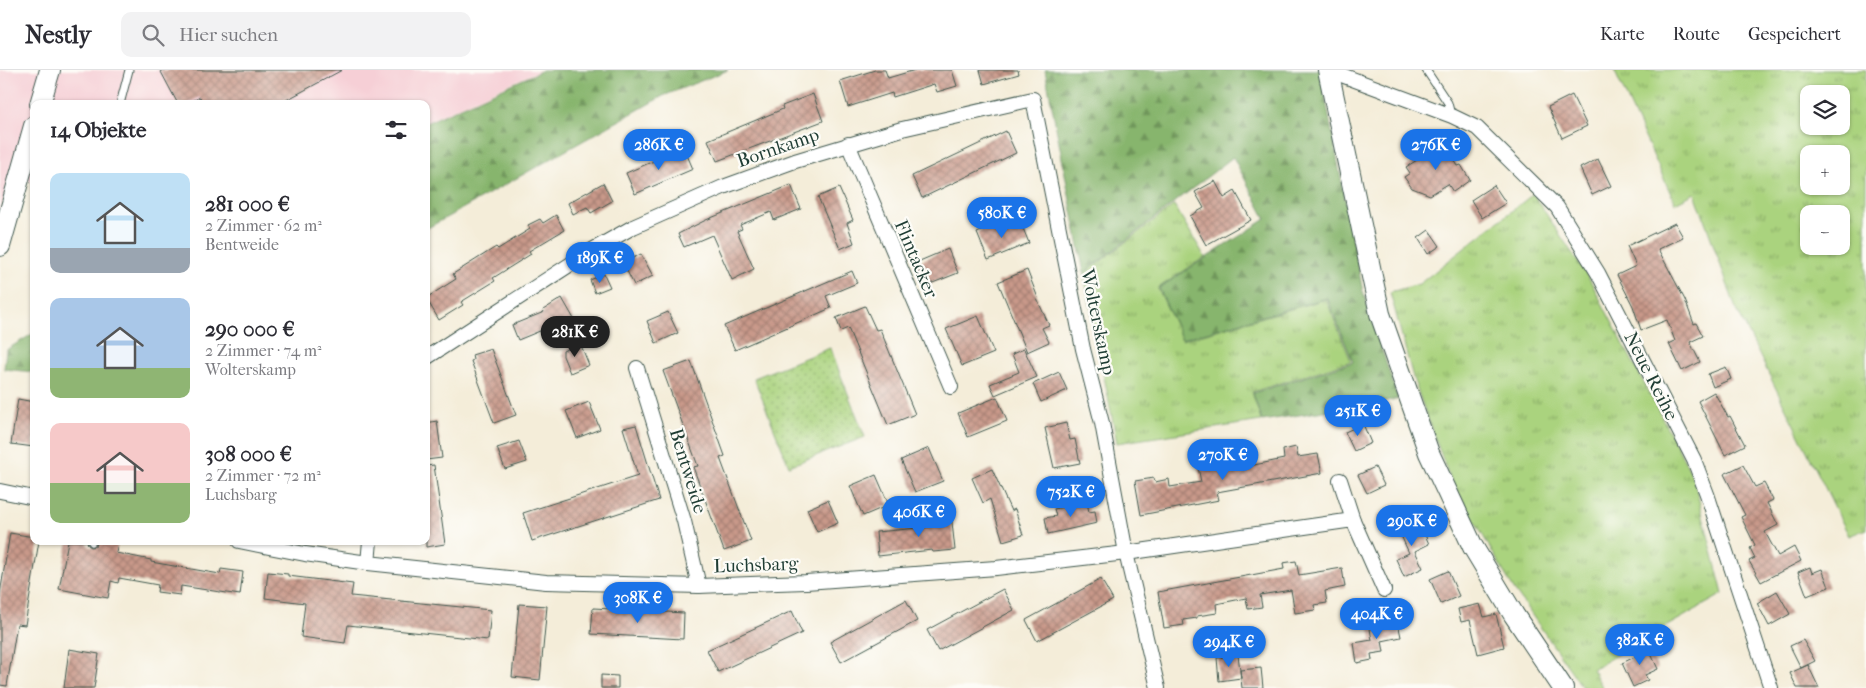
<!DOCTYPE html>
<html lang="de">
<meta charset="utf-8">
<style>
body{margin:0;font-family:"IM FELL French Canon",serif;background:#f2f2f3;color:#2b2b33;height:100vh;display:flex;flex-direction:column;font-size:19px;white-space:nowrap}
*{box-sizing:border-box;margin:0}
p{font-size:16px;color:#7c7c81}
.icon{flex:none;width:28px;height:28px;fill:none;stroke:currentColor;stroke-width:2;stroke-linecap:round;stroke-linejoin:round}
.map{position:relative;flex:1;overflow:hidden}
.panel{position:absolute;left:30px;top:30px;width:400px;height:445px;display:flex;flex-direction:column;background:#fff;border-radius:10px;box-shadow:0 1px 4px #0004}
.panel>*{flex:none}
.tools{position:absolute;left:1800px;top:15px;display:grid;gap:10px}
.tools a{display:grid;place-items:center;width:50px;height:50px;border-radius:10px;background:#fff;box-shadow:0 1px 4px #0004;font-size:25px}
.price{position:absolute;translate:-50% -42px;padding:0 11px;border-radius:18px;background:#1a73e8;color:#fff;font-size:16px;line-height:32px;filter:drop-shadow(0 1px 2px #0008)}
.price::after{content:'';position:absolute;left:50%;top:30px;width:15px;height:11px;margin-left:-8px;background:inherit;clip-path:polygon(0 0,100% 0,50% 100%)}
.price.active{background:#222;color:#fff}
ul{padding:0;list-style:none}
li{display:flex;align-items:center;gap:15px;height:125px;padding:0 20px}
li span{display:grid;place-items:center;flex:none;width:140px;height:100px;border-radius:10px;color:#555}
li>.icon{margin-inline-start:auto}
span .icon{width:60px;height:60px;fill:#fffc;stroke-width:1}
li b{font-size:21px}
h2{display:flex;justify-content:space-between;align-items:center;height:60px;padding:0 20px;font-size:21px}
header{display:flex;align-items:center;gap:30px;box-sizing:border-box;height:70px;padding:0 25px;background:#fff;border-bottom:1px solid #e1e1e2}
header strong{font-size:24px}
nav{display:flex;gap:28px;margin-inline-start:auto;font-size:18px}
.search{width:350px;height:45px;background:#f2f2f3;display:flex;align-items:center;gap:12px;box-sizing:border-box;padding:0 18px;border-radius:10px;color:#7c7c81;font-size:19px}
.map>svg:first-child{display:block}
.built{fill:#f6cfd6}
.grass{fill:url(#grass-tufts);stroke:#648859;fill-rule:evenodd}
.forest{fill:url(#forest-firs);stroke:#537950}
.park{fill:url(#park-dots);stroke:#648859}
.building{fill:url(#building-cross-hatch)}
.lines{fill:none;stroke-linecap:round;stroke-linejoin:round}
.lane-casing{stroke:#3f574d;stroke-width:9}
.street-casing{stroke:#3f574d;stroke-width:16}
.secondary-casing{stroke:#3f574d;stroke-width:22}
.lane{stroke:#fff;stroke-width:7}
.street{stroke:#fff;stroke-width:14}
.secondary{stroke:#fff;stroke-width:20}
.labels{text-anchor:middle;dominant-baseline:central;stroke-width:4.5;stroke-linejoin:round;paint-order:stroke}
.street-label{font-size:19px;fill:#1f3d34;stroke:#fdfcf7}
</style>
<header>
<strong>Nestly</strong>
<div class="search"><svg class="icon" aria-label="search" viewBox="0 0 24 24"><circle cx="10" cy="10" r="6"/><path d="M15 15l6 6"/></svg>Hier suchen</div>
<nav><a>Karte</a><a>Route</a><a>Gespeichert</a></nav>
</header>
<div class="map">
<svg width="1866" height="618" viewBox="0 0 1866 618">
<defs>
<pattern id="grass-tufts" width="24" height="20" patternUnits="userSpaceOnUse" patternTransform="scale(1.25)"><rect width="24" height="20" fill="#aad37e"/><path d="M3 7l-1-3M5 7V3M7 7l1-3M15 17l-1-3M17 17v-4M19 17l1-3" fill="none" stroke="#8aac68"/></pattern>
<pattern id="forest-firs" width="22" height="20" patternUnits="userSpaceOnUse" patternTransform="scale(1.25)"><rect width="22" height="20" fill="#87b56d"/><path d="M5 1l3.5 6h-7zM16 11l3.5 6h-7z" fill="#6e945a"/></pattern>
<pattern id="park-dots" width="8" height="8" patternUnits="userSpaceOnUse" patternTransform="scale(1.25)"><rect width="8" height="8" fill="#aad37e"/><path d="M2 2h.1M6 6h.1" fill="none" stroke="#8aac68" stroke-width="1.8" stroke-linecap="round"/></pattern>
<pattern id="building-cross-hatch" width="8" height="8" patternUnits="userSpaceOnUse" patternTransform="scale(1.25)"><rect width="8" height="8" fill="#c9998a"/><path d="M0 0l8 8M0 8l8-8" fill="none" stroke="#a37e72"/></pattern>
</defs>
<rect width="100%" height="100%" fill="#fdfcf7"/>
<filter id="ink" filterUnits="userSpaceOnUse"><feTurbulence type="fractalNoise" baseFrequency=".02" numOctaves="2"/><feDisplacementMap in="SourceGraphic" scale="10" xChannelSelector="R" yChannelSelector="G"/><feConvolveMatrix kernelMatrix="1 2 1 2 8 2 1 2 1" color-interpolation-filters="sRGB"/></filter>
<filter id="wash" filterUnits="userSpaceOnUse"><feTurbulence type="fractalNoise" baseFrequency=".0096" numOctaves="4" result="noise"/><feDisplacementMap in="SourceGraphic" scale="20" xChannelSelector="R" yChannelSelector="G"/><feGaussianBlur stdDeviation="1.12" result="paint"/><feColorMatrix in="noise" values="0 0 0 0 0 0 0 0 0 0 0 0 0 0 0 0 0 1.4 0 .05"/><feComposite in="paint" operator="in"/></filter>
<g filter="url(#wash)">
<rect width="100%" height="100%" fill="#f4edd9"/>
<polygon class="built" points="0,0 540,0 426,52 426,34 34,34 34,112 10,107 0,146"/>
<g class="grass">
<path d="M1614 0H1866V459L1849 466 1735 236 1695 123 1675 133ZM1809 24H1841V56H1809ZM1809 84H1841V116H1809ZM1809 144H1841V176H1809Z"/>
<polygon points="1533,124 1590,210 1693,407 1723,524 1592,599 1603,618 1583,618 1513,518 1449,406 1414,311 1390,222 1419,214"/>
<polygon points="1174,135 1205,187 1158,218 1182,270 1326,229 1351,291 1252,322 1261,351 1117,373 1084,204"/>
</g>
<g class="forest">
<polygon points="543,0 728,0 663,26 426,159 426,53"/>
<polygon points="1045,0 1320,0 1363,222 1398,329 1262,351 1253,323 1353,292 1327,228 1182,269 1159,218 1266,149 1233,87 1084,203"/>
<polygon points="34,263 34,302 4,299 6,280"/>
</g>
<polygon class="park" points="830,278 865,367 789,396 754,308"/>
<g id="blocks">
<g class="building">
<polygon points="160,0 342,0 279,34 203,34 200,27 187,34 178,34"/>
<polygon points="875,0 885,0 888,8 915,0 952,0 957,16 937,22 934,14 893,27 892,23 848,37 840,11"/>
<polygon points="980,0 1018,0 1019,4 984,14"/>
<polygon points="813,24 823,51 717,91 708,70 783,39 782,36"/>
<polygon points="1572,25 1587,56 1562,68 1548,37"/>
<polygon points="1006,61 1016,83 922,128 912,106"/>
<polygon points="1441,70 1458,96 1461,95 1470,110 1453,122 1448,114 1430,125 1412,118 1404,107 1410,103 1406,97 1428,83 1426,80"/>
<polygon points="684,78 693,99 635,124 626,103"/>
<polygon points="1598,89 1611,116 1592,125 1580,98"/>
<polygon points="1215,111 1224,128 1235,121 1251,150 1206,175 1190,146 1204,138 1195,122"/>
<polygon points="603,113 612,131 591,143 587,137 573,144 568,133"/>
<polygon points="791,115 801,139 774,150 771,142 740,155 742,159 737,161 754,199 732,210 712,165 684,177 678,164 706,150"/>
<polygon points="1494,115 1506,133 1482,148 1471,130"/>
<polygon points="839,118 853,150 847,153 854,173 840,179 818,127"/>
<polygon points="556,145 564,160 529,181 531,184 493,208 495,211 461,232 463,235 439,250 426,228 456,209 453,204 496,177 498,179 530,159 528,155 540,149 543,153"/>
<polygon points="1020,151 1029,173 988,190 977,163 999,153 1001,159"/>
<polygon points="1675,153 1683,167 1658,179 1685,230 1694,254 1696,253 1703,266 1690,272 1700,292 1682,301 1669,274 1675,271 1667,250 1641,260 1633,236 1617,205 1636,196 1627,176"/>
<polygon points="1429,160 1440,176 1428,184 1418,168"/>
<polygon points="948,179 958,203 925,216 915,193"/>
<polygon points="641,184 653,206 634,215 623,193"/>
<polygon points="1027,200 1038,228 1037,229 1049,255 1042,258 1049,272 1027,282 998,212"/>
<polygon points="852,201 857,213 826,226 831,238 735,280 724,256"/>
<polygon points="604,204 610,217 595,223 590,210"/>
<polygon points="562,228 574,249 555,260 552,256 518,270 512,255 544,242 543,240"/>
<polygon points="865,236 876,260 880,259 915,344 888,355 848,258 841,261 836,248"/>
<polygon points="668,242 678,263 656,273 647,251"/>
<polygon points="978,246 994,283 962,296 946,259"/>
<polygon points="580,273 589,295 570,303 563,286 563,281"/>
<polygon points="491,279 516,345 494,353 471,291 473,290 472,285"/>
<polygon points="1024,279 1037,307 995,325 990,314 1019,302 1012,284"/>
<polygon points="691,291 725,386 720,388 751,471 724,481 693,397 698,396 663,301"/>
<polygon points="1726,297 1731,309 1713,317 1708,304"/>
<polygon points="1059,302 1067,320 1041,332 1033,314"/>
<polygon points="1714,322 1728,347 1730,346 1745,375 1725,385 1698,331"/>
<polygon points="997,327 1007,351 968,367 958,343"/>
<polygon points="18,329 34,332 34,377 11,374"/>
<polygon points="589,332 600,359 577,368 566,341"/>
<polygon points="437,351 442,388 426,390 426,353"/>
<polygon points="1066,353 1070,370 1075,369 1080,393 1054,398 1045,358"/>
<polygon points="1363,354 1371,373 1354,381 1345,362"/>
<polygon points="636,355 659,430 532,471 523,443 638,406 623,358"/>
<polygon points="519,371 527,392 505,399 497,378"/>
<polygon points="1296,377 1298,387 1318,384 1322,403 1217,422 1219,430 1141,445 1135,411 1154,408 1155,412 1169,409 1170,417 1201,412 1198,397 1252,385 1254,395 1284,389 1283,380"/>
<polygon points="929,378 943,411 915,422 901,390"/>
<polygon points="434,395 445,474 426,477 426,396"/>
<polygon points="1743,395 1755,417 1764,413 1773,430 1767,433 1778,455 1765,462 1778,486 1794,477 1801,491 1761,512 1749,491 1755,488 1750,478 1755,475 1741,447 1745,445 1724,404"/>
<polygon points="1375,397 1384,415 1367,423 1358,405"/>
<polygon points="992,399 1011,441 1015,439 1023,465 1003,471 990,429 983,433 972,408"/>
<polygon points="876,405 889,435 863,446 850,416"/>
<polygon points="828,430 838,453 817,462 807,439"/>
<polygon points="1087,432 1089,442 1095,441 1097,453 1048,464 1045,448 1056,446 1054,439"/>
<polygon points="1396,437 1405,455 1386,464 1378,446"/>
<polygon points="951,443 955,480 933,482 932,480 878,486 876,462 930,457 929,446"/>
<polygon points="1418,449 1429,474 1415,481 1423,498 1404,507 1396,489 1409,483 1398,459"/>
<polygon points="10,463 34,467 34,471 39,471 25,555 17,554 7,616 0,615 0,524"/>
<polygon points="68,471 87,471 88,475 91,477 96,476 98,471 110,471 118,473 116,483 151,490 151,492 220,504 221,499 243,502 240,525 181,516 180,525 157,522 158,515 119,508 118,513 111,511 108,528 59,519"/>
<polygon points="1296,491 1299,505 1342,498 1345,517 1325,521 1327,533 1314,535 1315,540 1295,543 1291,520 1260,525 1262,537 1248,539 1246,528 1216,534 1217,543 1197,546 1197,548 1183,550 1184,555 1164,558 1158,522 1284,499 1283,493"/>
<polygon points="1810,497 1812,503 1822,499 1829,517 1807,526 1798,502"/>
<polygon points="1448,501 1459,526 1441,534 1430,509"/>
<polygon points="268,502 288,504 288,506 353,514 351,526 491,540 488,570 348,555 345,573 301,567 305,533 265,528"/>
<polygon points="1101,509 1113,530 1037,571 1026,550"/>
<polygon points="1003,519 1014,540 938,581 927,560"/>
<polygon points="1777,521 1790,544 1769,556 1757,533"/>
<polygon points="906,530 917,551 841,592 830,572"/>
<polygon points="519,534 547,536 540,610 512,607"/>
<polygon points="1480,534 1484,547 1496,544 1504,577 1478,584 1470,550 1461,552 1458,539"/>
<polygon points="593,538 684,543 683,569 591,564"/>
<polygon points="792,541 802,563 718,602 707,580"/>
<polygon points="1397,548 1401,567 1382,571 1384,582 1371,584 1372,590 1357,593 1354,573 1372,570 1370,559 1379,557 1378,552"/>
<polygon points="1803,570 1815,591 1801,598 1790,576"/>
<polygon points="1647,575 1658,599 1645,605 1648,610 1633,617 1622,593 1637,586 1635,580"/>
<polygon points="69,579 99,584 94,618 64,618"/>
<polygon points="1238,585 1241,608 1219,611 1217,588"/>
<polygon points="1808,595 1819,618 1797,618 1790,603"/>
<polygon points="1261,598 1263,618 1242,618 1240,600"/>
<polygon points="601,605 618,606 618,618 601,618"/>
</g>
</g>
</g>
<g filter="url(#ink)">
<use href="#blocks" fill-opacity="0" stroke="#3f574d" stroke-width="1"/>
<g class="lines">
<defs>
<g id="lane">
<polyline points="1426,0 1448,33 1451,45"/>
<polyline points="120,34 129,0"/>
<polyline points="92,472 93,471"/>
</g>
<g id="street">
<polyline points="1328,0 1452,46 1477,58 1557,137 1598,203 1694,390 1707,424 1771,618"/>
<polyline points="848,74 951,317"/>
<polyline points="426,288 594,179 633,157 723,117 795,91 902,59 1033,29 1083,279 1102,353 1126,483 1158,618"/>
<polyline points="637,298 684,451 699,516"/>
<polyline points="1340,410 1353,450"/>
<polyline points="0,421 34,428"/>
<polyline points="239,471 305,484 368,493 546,512 699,516 806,512 996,498 1126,483 1353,450 1384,520"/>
<polyline points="368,493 370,471"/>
</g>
<g id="secondary">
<polyline points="1328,0 1380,244 1429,383 1473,477 1514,545 1563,618"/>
<polyline points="40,34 50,0"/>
<polyline points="0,176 34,56"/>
</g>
</defs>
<use href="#lane" class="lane-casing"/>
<use href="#street" class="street-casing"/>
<use href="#secondary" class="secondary-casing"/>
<use href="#lane" class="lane"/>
<use href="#street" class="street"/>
<use href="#secondary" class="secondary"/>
</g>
</g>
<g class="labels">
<g class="street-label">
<text transform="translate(778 78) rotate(-19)">Bornkamp</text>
<text transform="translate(916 189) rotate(67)">Flintacker</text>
<text transform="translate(1098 252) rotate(78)">Wolterskamp</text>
<text transform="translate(1651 306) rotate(63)">Neue Reihe</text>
<text transform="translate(688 401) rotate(73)">Bentweide</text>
<text transform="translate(756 495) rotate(-2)">Luchsbarg</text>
</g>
</g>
</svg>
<div class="tools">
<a><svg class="icon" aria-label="layers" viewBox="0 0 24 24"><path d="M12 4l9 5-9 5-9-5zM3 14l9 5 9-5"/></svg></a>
<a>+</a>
<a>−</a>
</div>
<b class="price" style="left:659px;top:101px">286K €</b>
<b class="price" style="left:1436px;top:101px">276K €</b>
<b class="price" style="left:1002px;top:169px">580K €</b>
<b class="price" style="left:600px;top:214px">189K €</b>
<b class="price active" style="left:575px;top:288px">281K €</b>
<b class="price" style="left:1358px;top:367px">251K €</b>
<b class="price" style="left:1223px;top:411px">270K €</b>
<b class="price" style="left:1071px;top:448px">752K €</b>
<b class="price" style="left:919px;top:468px">406K €</b>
<b class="price" style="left:1412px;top:477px">290K €</b>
<b class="price" style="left:638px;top:554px">308K €</b>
<b class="price" style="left:1377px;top:570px">404K €</b>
<b class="price" style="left:1640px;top:596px">382K €</b>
<b class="price" style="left:1229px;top:598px">294K €</b>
<section class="panel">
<h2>14 Objekte<svg class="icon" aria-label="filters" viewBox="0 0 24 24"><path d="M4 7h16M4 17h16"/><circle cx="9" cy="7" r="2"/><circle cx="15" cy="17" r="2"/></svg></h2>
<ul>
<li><span style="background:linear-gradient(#bfe0f5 75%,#9aa5b1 0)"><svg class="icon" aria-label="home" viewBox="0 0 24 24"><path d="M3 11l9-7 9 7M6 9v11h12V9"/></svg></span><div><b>281 000 €</b><p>2 Zimmer · 62 m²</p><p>Bentweide</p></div></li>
<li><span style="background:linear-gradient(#a9c7e8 70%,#8fb573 0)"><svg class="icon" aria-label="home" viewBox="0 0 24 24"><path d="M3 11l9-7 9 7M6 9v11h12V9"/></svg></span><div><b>290 000 €</b><p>2 Zimmer · 74 m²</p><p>Wolterskamp</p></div></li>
<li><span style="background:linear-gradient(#f6c9c9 60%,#8fb573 0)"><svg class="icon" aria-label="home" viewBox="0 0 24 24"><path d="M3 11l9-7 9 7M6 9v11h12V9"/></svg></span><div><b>308 000 €</b><p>2 Zimmer · 72 m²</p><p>Luchsbarg</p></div></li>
</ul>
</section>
</div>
